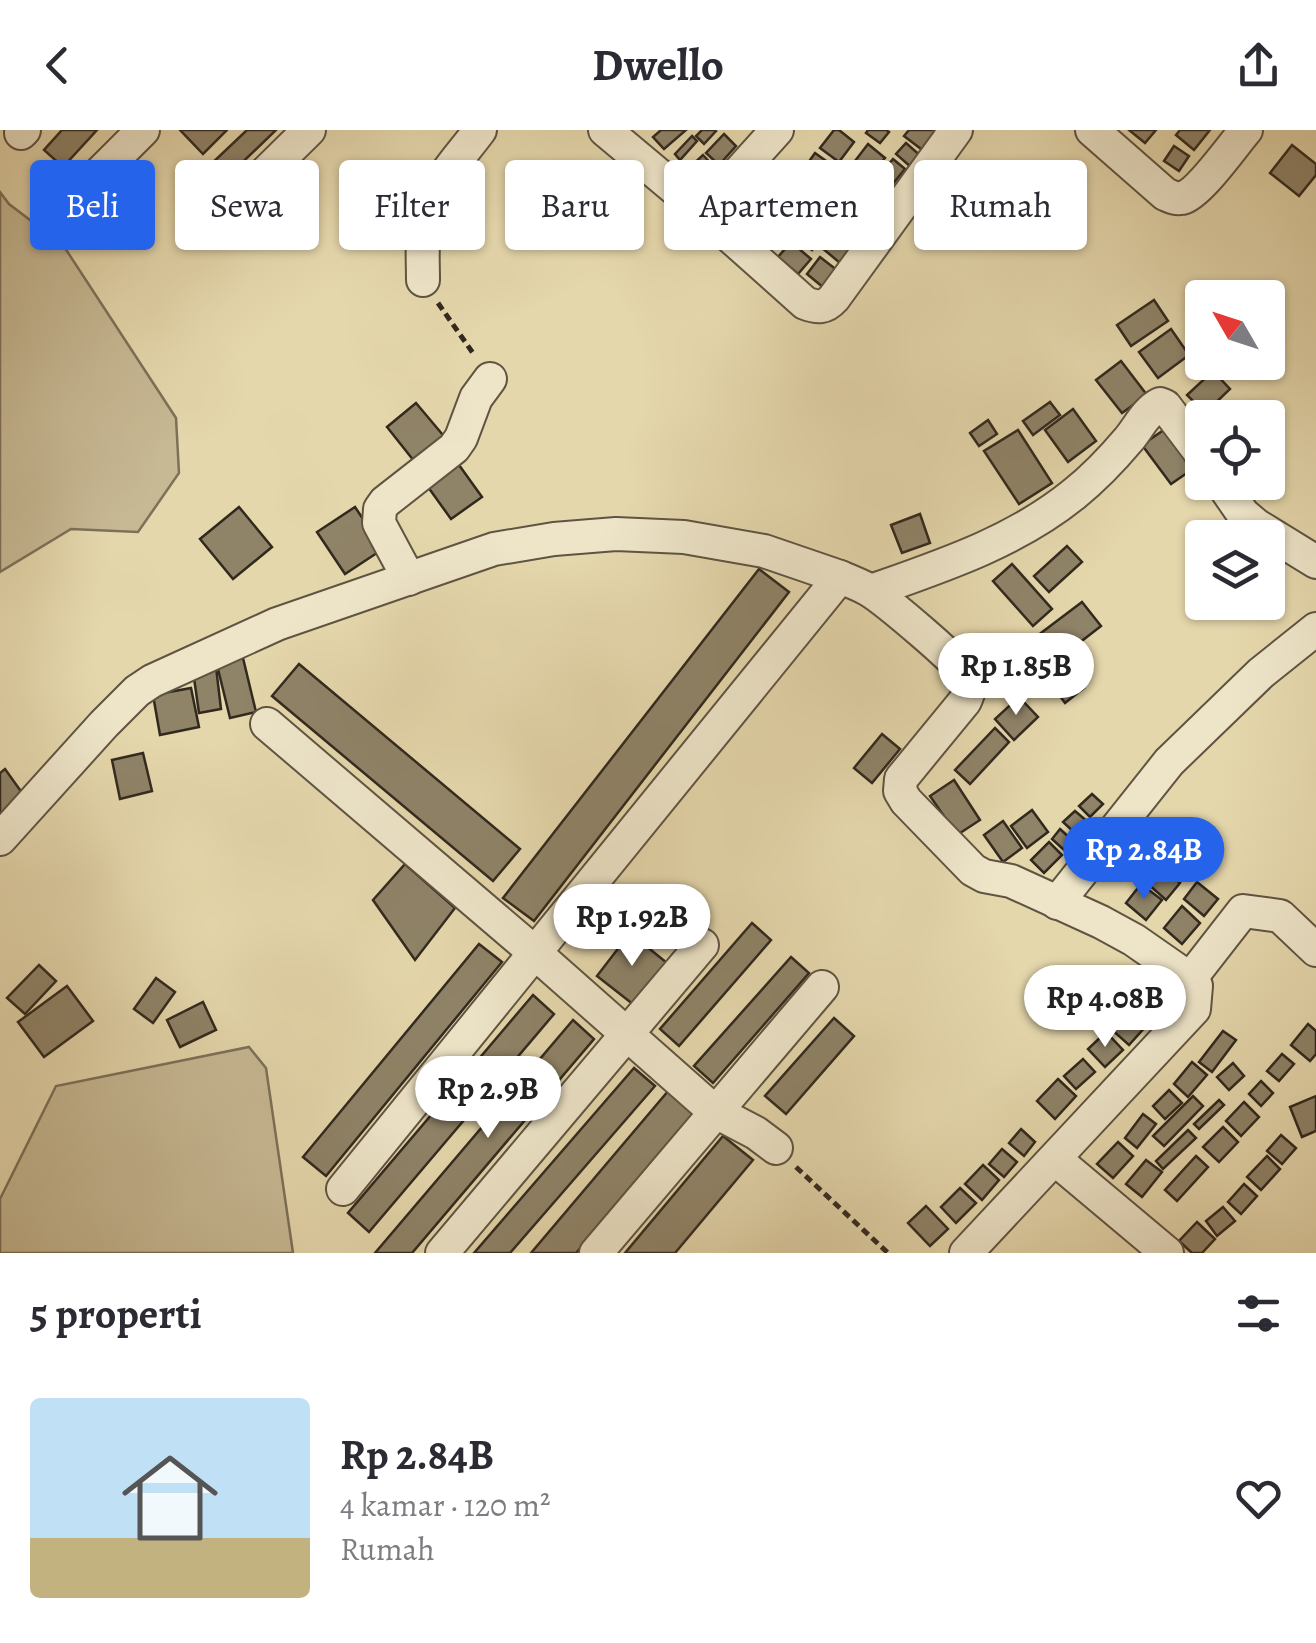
<!DOCTYPE html>
<html lang="id">
<meta charset="utf-8">
<style>
body{margin:0;font-family:Alegreya,serif;background:#f2f2f3;color:#2b2b33;height:100vh;display:flex;flex-direction:column;font-size:38px;white-space:nowrap}
*{box-sizing:border-box;margin:0}
p{font-size:32px;color:#7c7c81}
.icon{flex:none;width:55px;height:55px;fill:none;stroke:currentColor;stroke-width:2;stroke-linecap:round;stroke-linejoin:round}
.map{position:relative;height:1123px;overflow:hidden}
.sheet{display:flex;flex-direction:column;background:#fff;flex:1}
.sheet>*{flex:none}
.banner{position:absolute;left:30px;top:30px;width:1258px;height:90px;display:flex;gap:20px}
.needle{width:65px;rotate:309deg}
.tools{position:absolute;left:1185px;top:150px;display:grid;gap:20px}
.tools a{display:grid;place-items:center;width:100px;height:100px;border-radius:10px;background:#fff;box-shadow:0 2px 8px #0004;font-size:50px}
.price{position:absolute;translate:-50% -85px;padding:0 22px;border-radius:35px;background:#fff;color:#222;font-size:32px;line-height:65px;filter:drop-shadow(0 2px 5px #0008)}
.price::after{content:'';position:absolute;left:50%;top:60px;width:30px;height:22px;margin-left:-15px;background:inherit;clip-path:polygon(0 0,100% 0,50% 100%)}
.price.selected{background:#2563eb;color:#fff}
ul{padding:0;list-style:none}
li{display:flex;align-items:center;gap:30px;height:250px;padding:0 30px}
li+li{border-top:2px solid #e1e1e2}
li span{display:grid;place-items:center;flex:none;width:280px;height:200px;border-radius:10px;color:#555}
li>.icon{margin-inline-start:auto}
span .icon{width:120px;height:120px;fill:#fffc;stroke-width:1}
li b{font-size:42px}
h2{display:flex;justify-content:space-between;align-items:center;height:120px;padding:0 30px;font-size:42px}
.tag{padding:0 35px;border-radius:10px;background:#fff;box-shadow:0 2px 8px #0004;font-size:35px;line-height:90px}
.tag.selected{background:#2563eb;color:#fff}
header{display:flex;justify-content:space-between;align-items:center;height:130px;padding:0 30px;background:#fff;font-size:45px;font-weight:600}
.map>svg:first-child{display:block}
.green{fill:#c7b994;stroke:#7c7159;stroke-width:2.5}
.building{fill:#8f8368;stroke:#32291e;stroke-width:2.5}
.lines{fill:none;stroke-linecap:round;stroke-linejoin:round}
.minor-casing{stroke:#5f5442;stroke-width:36}
.path{stroke:#32291e;stroke-width:5;stroke-dasharray:8 5;stroke-linecap:butt}
.minor{stroke:#eee5c9;stroke-width:32}
</style>
<header><svg class="icon" aria-label="back" viewBox="0 0 24 24"><path d="M15 5l-7 7 7 7"/></svg>Dwello<svg class="icon" aria-label="share" viewBox="0 0 24 24"><path d="M12 15V3M7 8l5-5 5 5M5 13v7h14v-7"/></svg></header>
<div class="map">
<svg width="1316" height="1123" viewBox="0 0 1316 1123">
<rect width="100%" height="100%" fill="#e5d7ac"/>
<filter id="stains"><feTurbulence type="fractalNoise" baseFrequency=".002" numOctaves="4"/><feColorMatrix values="0 0 0 0 .2 0 0 0 0 .09 0 0 0 0 .02 0 0 0 .5 -.17"/></filter>
<radialGradient id="worn" r=".72"><stop offset=".6" stop-color="#630" stop-opacity="0"/><stop offset="1" stop-color="#630" stop-opacity=".3"/></radialGradient>
<g class="green">
<polygon points="0,62 9,74 63,115 176,288 179,343 138,402 71,399 0,442"/>
<polygon points="249,917 266,938 293,1123 0,1123 0,1069 56,956"/>
</g>
<g class="building">
<polygon points="62,0 97,0 63,37 44,20"/>
<polygon points="180,0 227,0 203,24"/>
<polygon points="247,0 276,0 223,51 209,36"/>
<polygon points="661,0 686,0 664,19 653,7"/>
<polygon points="702,0 715,0 716,1 704,14 696,6"/>
<polygon points="834,0 839,0 854,12 839,32 820,18"/>
<polygon points="868,0 886,0 889,2 880,13 866,3"/>
<polygon points="909,0 934,0 939,4 925,22 904,6"/>
<polygon points="1129,0 1156,0 1145,13"/>
<polygon points="1180,0 1210,0 1194,20 1176,5"/>
<polygon points="724,4 736,16 719,35 706,23"/>
<polygon points="692,6 697,11 680,30 675,24"/>
<polygon points="906,13 922,27 912,38 896,24"/>
<polygon points="868,14 885,28 872,44 855,31"/>
<polygon points="1292,15 1316,34 1316,45 1299,66 1270,43"/>
<polygon points="1174,16 1189,26 1179,41 1164,31"/>
<polygon points="815,23 836,38 824,55 803,40"/>
<polygon points="703,25 716,39 702,53 689,38"/>
<polygon points="893,29 905,39 891,56 879,46"/>
<polygon points="853,34 869,46 860,56 845,44"/>
<polygon points="803,47 818,60 810,69 795,57"/>
<polygon points="876,48 890,61 881,71 867,58"/>
<polygon points="845,49 858,60 845,75 832,64"/>
<polygon points="789,63 808,79 794,94 776,78"/>
<polygon points="863,64 880,79 868,92 852,77"/>
<polygon points="828,66 843,80 827,98 812,84"/>
<polygon points="852,84 868,97 855,113 839,100"/>
<polygon points="773,85 789,101 773,117 757,101"/>
<polygon points="813,93 826,104 812,120 798,109"/>
<polygon points="835,101 853,116 840,133 821,117"/>
<polygon points="791,112 811,129 798,144 778,127"/>
<polygon points="820,127 838,141 824,158 807,144"/>
<polygon points="1154,170 1168,191 1131,216 1117,195"/>
<polygon points="1171,199 1189,225 1158,248 1139,222"/>
<polygon points="1121,231 1147,265 1122,283 1096,250"/>
<polygon points="1213,241 1230,259 1205,283 1187,265"/>
<polygon points="1050,272 1060,285 1033,305 1023,291"/>
<polygon points="1227,272 1242,288 1212,288"/>
<polygon points="416,273 448,311 418,336 387,297"/>
<polygon points="1073,279 1096,311 1068,332 1045,300"/>
<polygon points="988,290 997,304 979,316 970,303"/>
<polygon points="1168,297 1197,336 1171,354 1142,315"/>
<polygon points="1018,300 1052,353 1019,374 984,321"/>
<polygon points="454,328 482,367 451,389 423,350"/>
<polygon points="239,377 272,417 233,449 200,409"/>
<polygon points="355,377 383,419 345,444 317,402"/>
<polygon points="920,384 930,413 902,423 891,395"/>
<polygon points="1067,416 1082,432 1049,462 1034,446"/>
<polygon points="1012,434 1052,479 1033,496 993,451"/>
<polygon points="759,439 789,462 534,791 503,768"/>
<polygon points="1082,472 1101,496 1056,531 1037,506"/>
<polygon points="243,528 256,582 230,588 217,535"/>
<polygon points="299,534 520,719 493,751 272,566"/>
<polygon points="216,537 221,579 199,583 193,541"/>
<polygon points="1073,543 1084,558 1065,573 1054,558"/>
<polygon points="191,558 199,597 160,605 153,565"/>
<polygon points="1019,567 1038,587 1014,610 995,589"/>
<polygon points="995,598 1009,612 970,654 955,640"/>
<polygon points="882,604 900,619 872,653 854,638"/>
<polygon points="143,623 152,661 120,669 112,630"/>
<polygon points="5,639 25,667 0,685 0,643"/>
<polygon points="954,650 980,690 957,705 930,666"/>
<polygon points="1092,664 1103,674 1090,687 1079,676"/>
<polygon points="1032,680 1048,702 1027,718 1011,696"/>
<polygon points="1075,681 1088,692 1076,704 1063,692"/>
<polygon points="1003,691 1022,718 1003,732 984,705"/>
<polygon points="1060,699 1072,710 1064,720 1052,709"/>
<polygon points="1049,712 1062,725 1044,743 1031,730"/>
<polygon points="405,734 455,778 415,830 373,770"/>
<polygon points="1161,736 1180,753 1166,770 1147,753"/>
<polygon points="1197,752 1218,769 1204,786 1184,769"/>
<polygon points="1141,754 1162,770 1146,790 1126,773"/>
<polygon points="1182,776 1200,793 1182,814 1164,798"/>
<polygon points="752,793 771,810 679,916 660,899"/>
<polygon points="630,803 667,833 634,875 597,846"/>
<polygon points="479,814 502,832 326,1046 303,1027"/>
<polygon points="791,827 809,843 713,953 694,936"/>
<polygon points="39,835 56,851 25,884 7,868"/>
<polygon points="156,848 175,862 153,893 134,879"/>
<polygon points="1158,848 1177,864 1154,893 1135,877"/>
<polygon points="67,856 93,891 44,927 18,892"/>
<polygon points="533,865 554,884 369,1102 348,1083"/>
<polygon points="203,872 216,900 180,917 167,890"/>
<polygon points="1128,880 1146,896 1129,915 1111,899"/>
<polygon points="834,888 854,906 786,984 765,966"/>
<polygon points="573,890 594,909 412,1123 375,1123"/>
<polygon points="1308,894 1316,901 1316,924 1310,931 1291,915"/>
<polygon points="1223,901 1236,910 1212,942 1199,932"/>
<polygon points="1106,902 1123,920 1105,937 1088,919"/>
<polygon points="1282,924 1294,934 1279,951 1267,941"/>
<polygon points="1083,929 1095,942 1076,959 1064,946"/>
<polygon points="1192,932 1207,945 1188,967 1174,954"/>
<polygon points="1233,933 1244,946 1229,960 1217,947"/>
<polygon points="634,938 655,956 510,1123 474,1123"/>
<polygon points="1058,949 1076,966 1055,989 1037,971"/>
<polygon points="1261,951 1273,963 1261,976 1249,964"/>
<polygon points="669,960 695,982 576,1123 531,1123"/>
<polygon points="1169,960 1182,973 1165,989 1153,976"/>
<polygon points="1193,966 1203,976 1164,1016 1153,1006"/>
<polygon points="1316,966 1316,1001 1302,1007 1290,977"/>
<polygon points="1219,970 1224,975 1199,999 1194,994"/>
<polygon points="1244,972 1259,987 1241,1006 1226,991"/>
<polygon points="1143,984 1156,994 1137,1018 1125,1008"/>
<polygon points="1223,997 1238,1012 1219,1032 1203,1017"/>
<polygon points="1021,999 1035,1012 1024,1026 1009,1013"/>
<polygon points="1188,1000 1196,1008 1163,1039 1156,1031"/>
<polygon points="1281,1005 1296,1018 1282,1034 1267,1021"/>
<polygon points="723,1006 753,1030 675,1123 625,1123"/>
<polygon points="1118,1012 1133,1026 1113,1048 1097,1034"/>
<polygon points="1002,1019 1017,1032 1004,1047 989,1034"/>
<polygon points="1196,1026 1208,1037 1177,1071 1165,1060"/>
<polygon points="1267,1026 1280,1039 1261,1060 1247,1047"/>
<polygon points="1146,1030 1162,1042 1142,1067 1126,1054"/>
<polygon points="983,1035 999,1050 982,1070 965,1054"/>
<polygon points="1244,1054 1257,1066 1241,1084 1228,1072"/>
<polygon points="960,1058 976,1073 956,1093 941,1077"/>
<polygon points="926,1076 948,1099 930,1116 908,1093"/>
<polygon points="1223,1077 1235,1091 1217,1106 1206,1091"/>
<polygon points="1197,1092 1215,1109 1202,1123 1192,1123 1179,1111"/>
</g>
<g class="lines">
<defs>
<g id="minor">
<path d="M605 0 703 82 805 173C818 178 825 178 834 168L956 0"/>
<path d="M1092 0 1165 64C1172 67 1175 69 1182 68 1199 64 1233 15 1246 0"/>
<polyline points="21,3 24,0"/>
<polyline points="92,51 143,0"/>
<polyline points="245,63 309,0"/>
<polyline points="703,82 777,0"/>
<path d="M423 150C423 130 421 107 426 87 432 54 461 26 480 0"/>
<polyline points="1221,352 1243,384 1256,395 1316,432"/>
<polyline points="409,449 379,393 380,379 385,372 454,318 461,308 476,268 490,249"/>
<path d="M871 461C942 436 1015 412 1074 364 1094 348 1113 328 1129 309 1139 297 1146 281 1160 274L1165 276 1202 325"/>
<polyline points="267,594 534,822 714,981 756,1003 776,1018"/>
<polyline points="0,709 104,594 137,561 152,551 277,494 494,419 554,409 616,404 684,407 764,421 840,447"/>
<polyline points="1057,773 1169,632 1261,543 1316,499"/>
<polyline points="1190,849 1243,781 1280,786 1316,820"/>
<polyline points="1055,1029 1167,1123"/>
<path d="M343 1059 840 447C850 451 860 455 869 460 884 469 965 536 969 549 971 557 968 564 965 571L901 649 900 661 906 671 973 740 984 746 1011 751 1101 792 1134 810 1190 849 1196 856 1194 879 966 1123"/>
<polyline points="442,1123 702,815"/>
<polyline points="596,1123 822,857"/>
</g>
</defs>
<use href="#minor" class="minor-casing"/>
<g class="path">
<polyline points="438,173 475,226"/>
<polyline points="796,1037 888,1123"/>
</g>
<use href="#minor" class="minor"/>
</g>
<rect width="100%" height="100%" filter="url(#stains)"/>
<rect width="100%" height="100%" fill="url(#worn)"/>
</svg>
<div class="tools">
<a><svg class="needle" viewBox="-14 -14 28 28"><path d="M0-13l5 13h-10z" fill="#e53935"/><path d="M0 13l5-13h-10z" fill="#7c7c81"/></svg></a>
<a><svg class="icon" aria-label="locate" viewBox="0 0 24 24"><circle cx="12" cy="12" r="6"/><path d="M12 2v4M12 18v4M2 12h4M18 12h4"/></svg></a>
<a><svg class="icon" aria-label="layers" viewBox="0 0 24 24"><path d="M12 4l9 5-9 5-9-5zM3 14l9 5 9-5"/></svg></a>
</div>
<b class="price" style="left:1016px;top:588px">Rp 1.85B</b>
<b class="price selected" style="left:1144px;top:772px">Rp 2.84B</b>
<b class="price" style="left:632px;top:839px">Rp 1.92B</b>
<b class="price" style="left:1105px;top:920px">Rp 4.08B</b>
<b class="price" style="left:488px;top:1011px">Rp 2.9B</b>
<div class="banner">
<a class="tag selected">Beli</a>
<a class="tag">Sewa</a>
<a class="tag">Filter</a>
<a class="tag">Baru</a>
<a class="tag">Apartemen</a>
<a class="tag">Rumah</a>
</div>
</div>
<section class="sheet">
<h2>5 properti<svg class="icon" aria-label="filters" viewBox="0 0 24 24"><path d="M4 7h16M4 17h16"/><circle cx="9" cy="7" r="2"/><circle cx="15" cy="17" r="2"/></svg></h2>
<ul>
<li><span style="background:linear-gradient(#bfe0f5 70%,#c2b280 0)"><svg class="icon" aria-label="home" viewBox="0 0 24 24"><path d="M3 11l9-7 9 7M6 9v11h12V9"/></svg></span><div><b>Rp 2.84B</b><p>4 kamar · 120 m²</p><p>Rumah</p></div><svg class="icon" aria-label="heart" viewBox="0 0 24 24"><path d="M12 20l-8-8c-3-5 5-10 8-4 3-6 11-1 8 4z"/></svg></li>
</ul>
</section>
